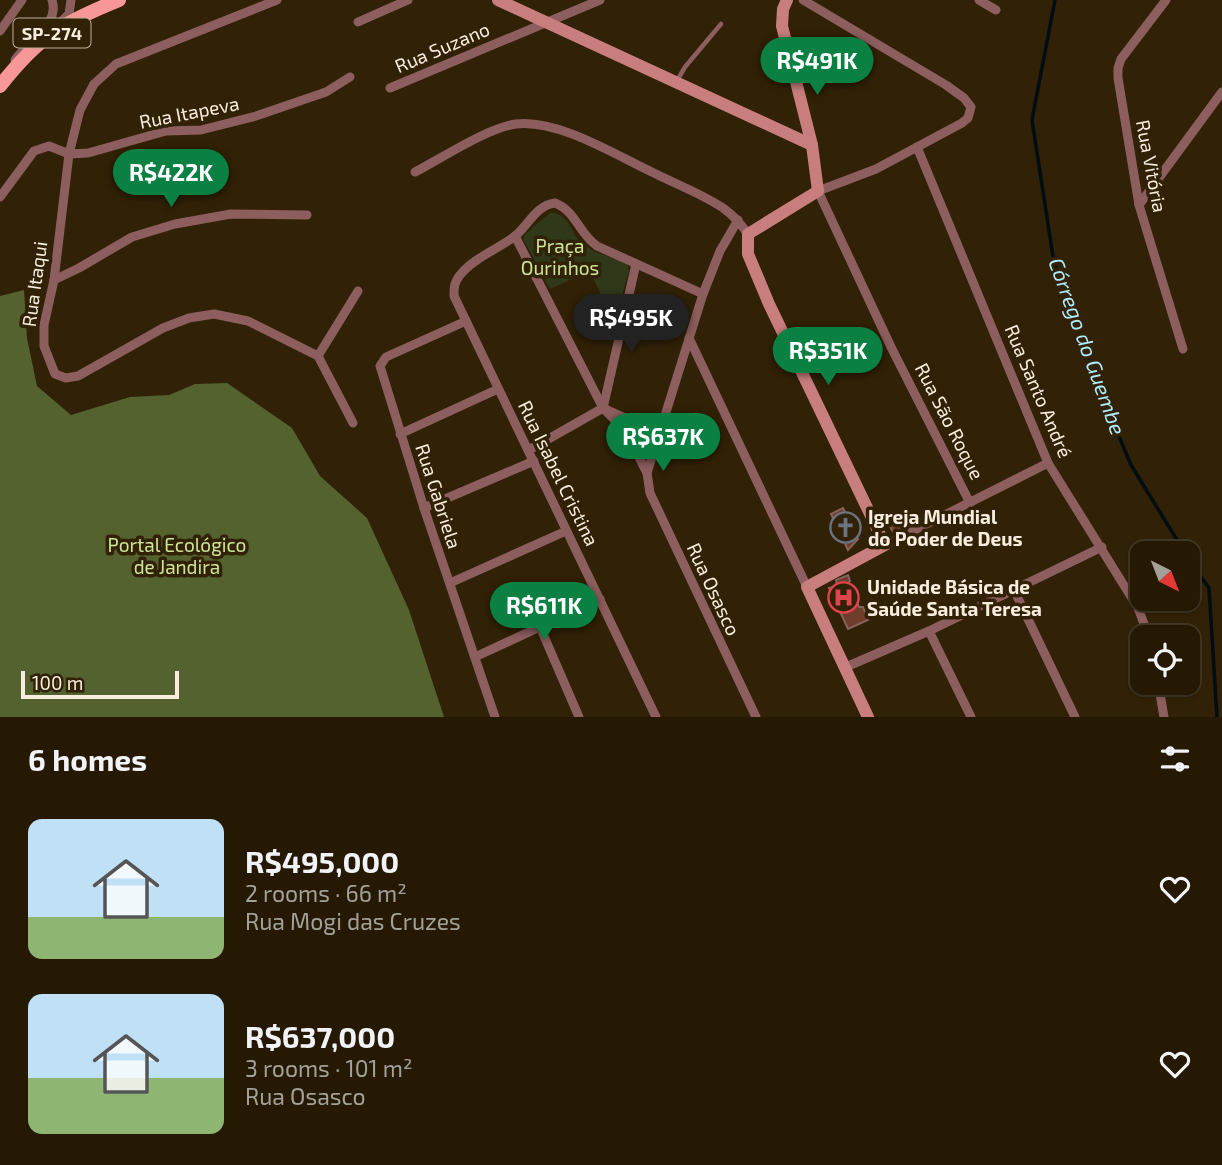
<!DOCTYPE html>
<meta charset="utf-8">
<style>
body{margin:0;font-family:"Exo 2",sans-serif;background:#312613;color:#f1f3f6;height:100vh;display:flex;flex-direction:column;font-size:26px;white-space:nowrap}
*{box-sizing:border-box;margin:0}
p{font-size:23px;color:#a3a09a}
.icon{flex:none;width:38px;height:38px;fill:none;stroke:currentColor;stroke-width:2;stroke-linecap:round;stroke-linejoin:round}
.map{position:relative;height:717px;overflow:hidden}
.side{display:flex;flex-direction:column;background:#251904;flex:1}
.side>*{flex:none}
.needle{width:46px;rotate:138deg}
.controls{position:absolute;left:1130px;top:541px;display:grid;gap:14px}
.controls a{display:grid;place-items:center;width:70px;height:70px;border-radius:14px;background:#251904;box-shadow:0 2px 5px #0004,0 0 0 2px #423826;font-size:35px}
.scale{position:absolute;left:21px;bottom:18px;width:158px;box-sizing:border-box;padding-left:7px;border:4px solid #f8edde;border-top:0;font-size:19px;line-height:24px;white-space:nowrap;color:#f8edde;-webkit-text-stroke:5px #312106;paint-order:stroke}
.price{position:absolute;translate:-50% -60px;padding:0 16px;border-radius:24px;background:#0b8043;color:#fff;font-size:23px;line-height:46px;filter:drop-shadow(0 2px 4px #0008)}
.price::after{content:'';position:absolute;left:50%;top:42px;width:21px;height:16px;margin-left:-10px;background:inherit;clip-path:polygon(0 0,100% 0,50% 100%)}
.price.selected{background:#222;color:#fff}
ul{padding:0;list-style:none}
li{display:flex;align-items:center;gap:21px;height:175px;padding:0 28px}
li span{display:grid;place-items:center;flex:none;width:196px;height:140px;border-radius:14px;color:#555}
li>.icon{margin-inline-start:auto}
span .icon{width:84px;height:84px;fill:#fffc;stroke-width:1}
li b{font-size:30px}
h2{display:flex;justify-content:space-between;align-items:center;height:84px;padding:0 28px;font-size:30px}
.map>svg:first-child{display:block}
.green{fill:#2f3819}
.forest{fill:#53622f}
.lines{fill:none;stroke-linecap:round;stroke-linejoin:round}
.stream{stroke:#000d12;stroke-width:3.5}
.building{fill:#703d2c;stroke:#846358;stroke-width:2}
.lane{stroke:#8d5e5e;stroke-width:4.5}
.street{stroke:#8d5e5e;stroke-width:9}
.secondary{stroke:#c97e7e;stroke-width:12}
.primary{stroke:#f89797;stroke-width:14}
.labels{text-anchor:middle;dominant-baseline:central;stroke-width:7;stroke-linejoin:round;paint-order:stroke}
.shield{fill:#312106;stroke:#bcb09d;stroke-width:2}
.shield-label{font-size:18px;font-weight:bold;fill:#f8edde}
.street-label{font-size:19px;fill:#f8edde;stroke:#312106}
.park-label{font-size:19px;fill:#cde696;stroke:#312106}
.poi-label{font-size:19px;font-weight:bold;fill:#f8edde;stroke:#312106;text-anchor:start}
.water-label{font-size:21px;font-style:italic;fill:#b0ebfc;stroke:#312106}
</style>
<div class="map">
<svg width="1222" height="717" viewBox="0 0 1222 717">
<rect width="100%" height="100%" fill="#312106"/>
<path class="green" d="M551 212C572 216 570 233 582 243 594 255 615 256 628 266L629 271 614 324 590 271 550 289 523 239 525 234Z"/>
<polygon class="forest" points="24,290 27,338 37,386 71,415 130,397 169,395 195,384 227,383 292,428 320,476 367,518 409,610 444,717 0,717 0,296"/>
<g class="lines">
<g class="stream">
<polyline points="1055,0 1032,120 1054,263 1102,396 1131,465 1185,553"/>
<polyline points="1188,558 1209,588 1217,717"/>
</g>
</g>
<g class="building">
<polygon points="843,508 858,539 848,550 831,514"/>
<polygon points="893,512 901,528 893,532 884,516"/>
<polygon points="848,575 850,581 848,583 859,607 863,607 868,620 848,629 829,588 837,586 836,580"/>
</g>
<g class="lines">
<polyline class="lane" points="678,79 685,67 721,24"/>
<g class="street">
<polyline points="277,0 116,64 94,84 80,110 69,154 54,280 44,325 44,346 55,374 66,378 78,376 163,328 189,318 214,314 248,321 318,356 353,423"/>
<polyline points="803,0 946,85 964,98 971,107 968,118 962,123 876,169 818,191 891,347 970,503"/>
<polyline points="979,0 996,10"/>
<polyline points="1166,0 1121,59 1118,68 1118,78 1139,205 1183,349"/>
<polyline points="358,22 408,0"/>
<polyline points="60,23 69,14 71,0"/>
<polyline points="0,31 22,0"/>
<path d="M15 60C28 41 60 25 52 0"/>
<polyline points="390,88 600,0"/>
<polyline points="917,147 1048,463 1138,608 1149,637"/>
<path d="M415 172C442 158 487 128 516 124 559 119 617 156 656 174 678 185 702 194 723 208 733 215 741 224 748 234"/>
<polyline points="0,197 34,151 49,146 69,154 88,153 166,131 201,130 256,116 326,92 350,77"/>
<polyline points="1139,205 1222,92"/>
<polyline points="738,220 720,251 703,294 647,473 650,493 756,717"/>
<polyline points="515,236 603,408 625,430 647,473"/>
<polyline points="636,264 603,408 641,425 661,426"/>
<polyline points="54,280 79,268 132,237 175,224 231,214 307,215"/>
<polyline points="466,321 386,357 380,366 424,508 495,717"/>
<polyline points="689,338 807,587"/>
<polyline points="318,356 358,291"/>
<polyline points="400,434 498,389"/>
<polyline points="529,450 603,408"/>
<polyline points="424,508 534,461"/>
<polyline points="885,545 1048,463"/>
<polyline points="450,583 566,531"/>
<polyline points="1014,590 1075,717"/>
<polyline points="540,627 579,717"/>
<polyline points="929,631 971,717"/>
<polyline points="475,657 600,599"/>
<polyline points="846,667 929,631 1102,547"/>
<polyline points="1158,682 1164,717"/>
<path d="M656 717 454 296C454 287 454 283 460 275 474 258 496 250 514 237 528 226 536 205 555 203 576 211 579 234 597 246L703 294"/>
</g>
<g class="secondary">
<polyline points="498,0 812,145"/>
<polyline points="787,0 783,9 782,26 812,145 818,191 748,234 748,254 769,304 885,545 807,587 868,717"/>
</g>
<path class="primary" d="M0 86C38 37 62 23 119 0"/>
</g>
<defs>
<symbol id="church-ring" viewBox="-11 -11 22 22"><circle r="9.5" fill="#312106" stroke="#6b7280" stroke-width="1.5"/><path d="M-1.2-6h2.4v3.5h3.3v2.4h-3.3V6h-2.4V-.1h-3.3v-2.4h3.3Z" fill="#6b7280"/></symbol>
<symbol id="hospital-ring" viewBox="-11 -11 22 22"><circle r="9.5" fill="#312106" stroke="#e0444e" stroke-width="1.5"/><path d="M-5-5h3v3.5h4V-5h3V5h-3V1.5h-4V5h-3Z" fill="#e0444e"/></symbol>
</defs>
<g fill-rule="evenodd">
<use href="#church-ring" x="828" y="510" width="35" height="35"/>
<use href="#hospital-ring" x="826" y="580" width="35" height="35"/>
</g>
<g class="labels">
<rect class="shield" x="13.5" y="18.5" width="77" height="29" rx="5"/>
<g class="shield-label">
<text x="52" y="33">SP-274</text>
</g>
<g class="street-label">
<text transform="translate(442 47) rotate(-23)">Rua Suzano</text>
<text transform="translate(189 112) rotate(-11)">Rua Itapeva</text>
<text transform="translate(1152 166) rotate(79)">Rua Vitória</text>
<text transform="translate(34 284) rotate(-82)">Rua Itaqui</text>
<text transform="translate(1039 391) rotate(67)">Rua Santo André</text>
<text transform="translate(950 421) rotate(63)">Rua São Roque</text>
<text transform="translate(559 473) rotate(64)">Rua Isabel Cristina</text>
<text transform="translate(439 496) rotate(72)">Rua Gabriela</text>
<text transform="translate(714 589) rotate(65)">Rua Osasco</text>
</g>
<g class="park-label">
<text x="560" y="245">Praça<tspan x="560" dy="22">Ourinhos</tspan></text>
<text x="177" y="544">Portal Ecológico<tspan x="177" dy="22">de Jandira</tspan></text>
</g>
<g class="poi-label">
<text x="868" y="516">Igreja Mundial<tspan x="868" dy="22">do Poder de Deus</tspan></text>
<text x="867" y="586">Unidade Básica de<tspan x="867" dy="22">Saúde Santa Teresa</tspan></text>
</g>
<g class="water-label">
<text transform="translate(1088 346) rotate(70)">Córrego do Guembe</text>
</g>
</g>
</svg>
<div class="controls">
<a><svg class="needle" viewBox="-14 -14 28 28"><path d="M0-13l5 13h-10z" fill="#e53935"/><path d="M0 13l5-13h-10z" fill="#a3a09a"/></svg></a>
<a><svg class="icon" aria-label="locate" viewBox="0 0 24 24"><circle cx="12" cy="12" r="6"/><path d="M12 2v4M12 18v4M2 12h4M18 12h4"/></svg></a>
</div>
<div class="scale">100 m</div>
<b class="price" style="left:817px;top:97px">R$491K</b>
<b class="price" style="left:171px;top:209px">R$422K</b>
<b class="price selected" style="left:631px;top:354px">R$495K</b>
<b class="price" style="left:828px;top:387px">R$351K</b>
<b class="price" style="left:663px;top:473px">R$637K</b>
<b class="price" style="left:544px;top:642px">R$611K</b>
</div>
<section class="side">
<h2>6 homes<svg class="icon" aria-label="filters" viewBox="0 0 24 24"><path d="M4 7h16M4 17h16"/><circle cx="9" cy="7" r="2"/><circle cx="15" cy="17" r="2"/></svg></h2>
<ul>
<li><span style="background:linear-gradient(#bfe0f5 70%,#8fb573 0)"><svg class="icon" aria-label="home" viewBox="0 0 24 24"><path d="M3 11l9-7 9 7M6 9v11h12V9"/></svg></span><div><b>R$495,000</b><p>2 rooms · 66 m²</p><p>Rua Mogi das Cruzes</p></div><svg class="icon" aria-label="heart" viewBox="0 0 24 24"><path d="M12 20l-8-8c-3-5 5-10 8-4 3-6 11-1 8 4z"/></svg></li>
<li><span style="background:linear-gradient(#bfe0f5 60%,#8fb573 0)"><svg class="icon" aria-label="home" viewBox="0 0 24 24"><path d="M3 11l9-7 9 7M6 9v11h12V9"/></svg></span><div><b>R$637,000</b><p>3 rooms · 101 m²</p><p>Rua Osasco</p></div><svg class="icon" aria-label="heart" viewBox="0 0 24 24"><path d="M12 20l-8-8c-3-5 5-10 8-4 3-6 11-1 8 4z"/></svg></li>
</ul>
</section>
